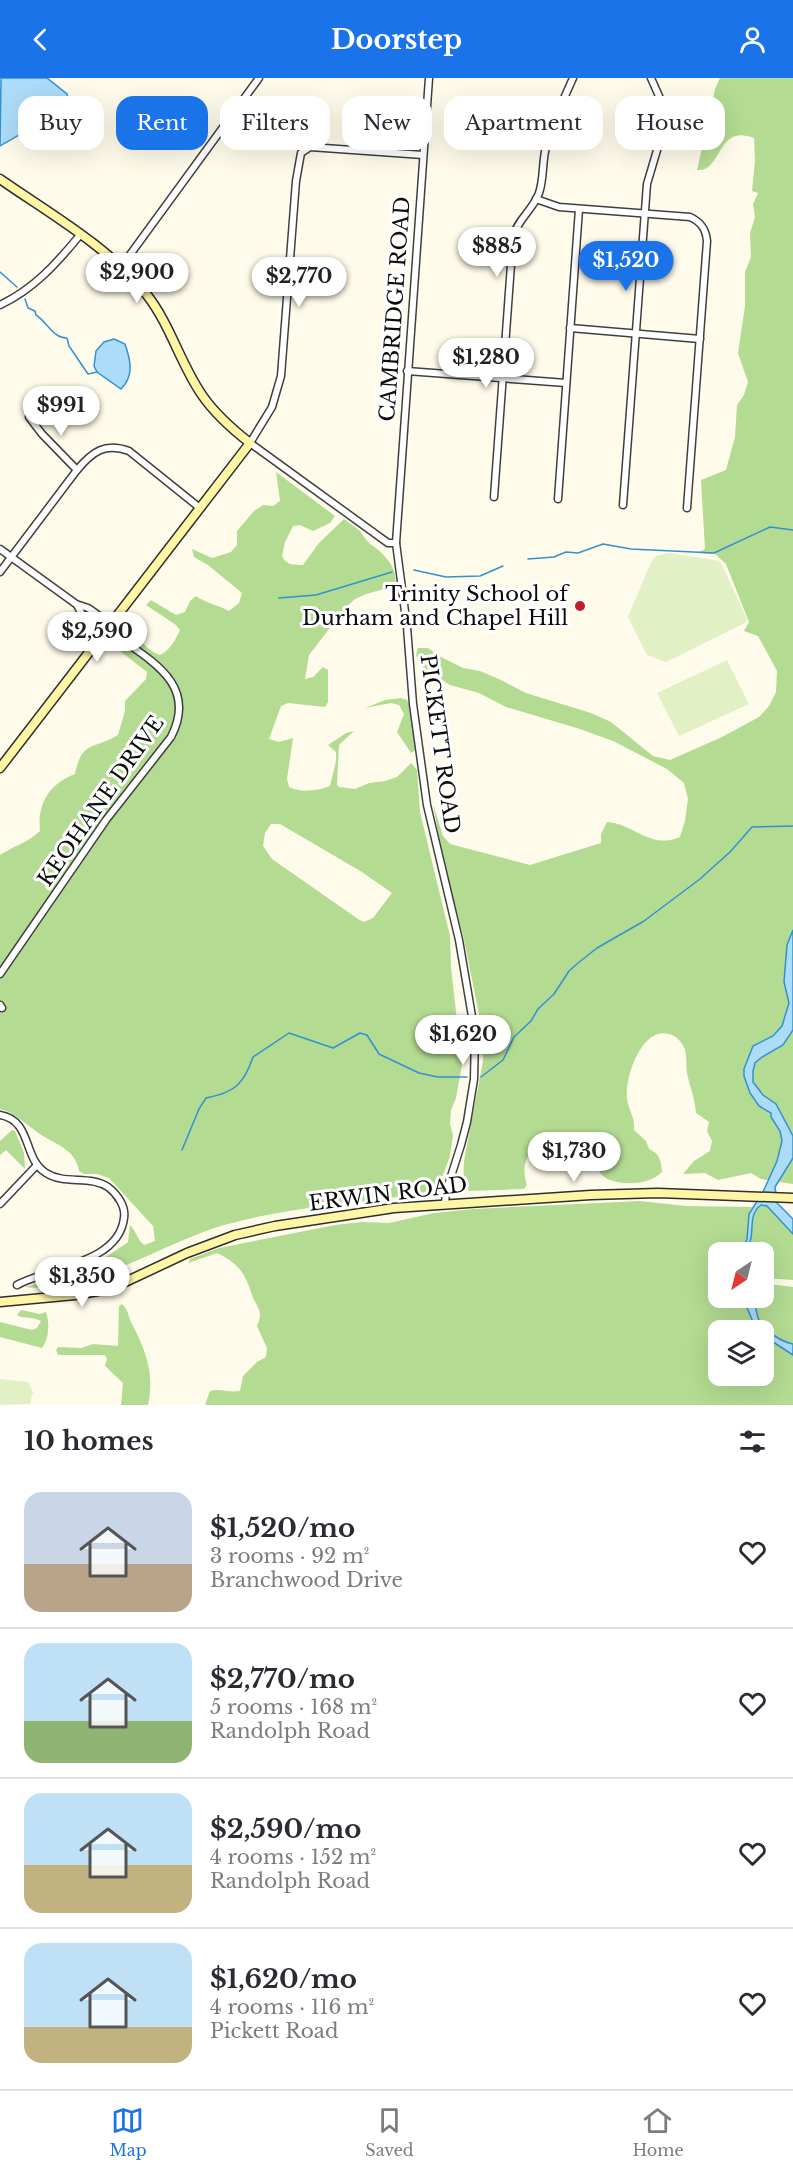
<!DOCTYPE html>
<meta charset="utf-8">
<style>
body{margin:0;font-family:"Libre Baskerville",serif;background:#f7f7f7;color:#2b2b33;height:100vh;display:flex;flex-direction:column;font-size:22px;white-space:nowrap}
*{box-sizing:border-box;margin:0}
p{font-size:20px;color:#7c7c81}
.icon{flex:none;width:33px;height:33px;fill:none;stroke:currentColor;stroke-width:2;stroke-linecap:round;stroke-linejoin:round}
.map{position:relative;height:1327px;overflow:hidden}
.side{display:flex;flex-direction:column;background:#fff;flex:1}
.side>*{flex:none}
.top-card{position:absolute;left:18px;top:18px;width:758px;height:54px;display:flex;gap:12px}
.needle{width:39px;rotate:215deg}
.fabs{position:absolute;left:708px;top:1164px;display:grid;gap:12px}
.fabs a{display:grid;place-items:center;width:66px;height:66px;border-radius:12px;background:#fff;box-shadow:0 6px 24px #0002;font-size:30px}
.price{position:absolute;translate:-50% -51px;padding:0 14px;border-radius:21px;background:#fff;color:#222;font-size:20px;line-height:39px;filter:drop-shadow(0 2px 3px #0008)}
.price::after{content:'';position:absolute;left:50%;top:36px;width:18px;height:14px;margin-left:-9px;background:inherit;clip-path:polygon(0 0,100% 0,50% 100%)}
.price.current{background:#1a73e8;color:#fff}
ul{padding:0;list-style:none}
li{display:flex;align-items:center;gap:18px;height:150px;padding:0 24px}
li+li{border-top:2px solid #e1e1e2}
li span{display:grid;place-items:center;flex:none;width:168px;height:120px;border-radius:18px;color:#555}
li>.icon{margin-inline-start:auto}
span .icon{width:72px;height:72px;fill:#fffc;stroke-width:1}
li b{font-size:26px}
h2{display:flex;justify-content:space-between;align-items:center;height:72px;padding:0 24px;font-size:26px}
.tag{padding:0 21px;border-radius:18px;background:#fff;box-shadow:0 6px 24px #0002;font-size:21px;line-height:54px}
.tag.current{background:#1a73e8;color:#fff}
header{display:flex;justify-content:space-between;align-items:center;height:78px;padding:0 24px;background:#1a73e8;color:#fff;font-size:27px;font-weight:700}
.tabs{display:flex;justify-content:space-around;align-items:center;height:84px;border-top:2px solid #e1e1e2;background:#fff;font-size:16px;color:#7c7c81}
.tabs a{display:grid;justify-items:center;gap:3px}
.tabs .current{color:#1a73e8}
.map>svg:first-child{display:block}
.forest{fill:#b3db92;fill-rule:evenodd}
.pitch{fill:#e2f1c5}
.water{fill:#addcf8;stroke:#3291d1;stroke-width:1.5}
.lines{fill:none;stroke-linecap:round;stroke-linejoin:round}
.stream{stroke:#3291d1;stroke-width:1.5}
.street-casing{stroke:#3f3f3f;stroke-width:9}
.secondary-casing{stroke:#2e2e2e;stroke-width:11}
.street{stroke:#fff;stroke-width:6}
.secondary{stroke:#fff6a5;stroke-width:8}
.poi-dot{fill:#c02026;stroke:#fff;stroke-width:2}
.labels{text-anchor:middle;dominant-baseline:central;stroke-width:6;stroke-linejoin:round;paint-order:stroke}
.street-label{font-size:21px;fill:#0c0c0c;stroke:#fff}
.poi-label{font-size:21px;fill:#0c0c0c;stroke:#fff;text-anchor:end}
</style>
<header><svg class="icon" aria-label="back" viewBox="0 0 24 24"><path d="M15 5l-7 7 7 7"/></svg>Doorstep<svg class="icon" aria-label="person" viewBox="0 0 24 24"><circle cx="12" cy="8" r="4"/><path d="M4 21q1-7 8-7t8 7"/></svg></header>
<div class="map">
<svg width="793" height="1327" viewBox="0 0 793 1327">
<rect width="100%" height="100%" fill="#fffbea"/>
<g class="forest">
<path d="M720 0H793V1106L761 1101 751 1095 718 1102 705 1095 683 1096 694 1083 710 1073 712 1063 707 1053 709 1044 696 1035C695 1021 690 1009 687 995 686 988 687 979 685 972 684 967 678 960 674 958 652 947 638 972 632 989 628 999 626 1011 627 1021 629 1034 635 1038 634 1052L646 1063 649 1071C660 1076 661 1082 662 1094 650 1106 627 1108 610 1102 599 1098 599 1090 591 1083 585 1078 575 1072 567 1069 538 1060 517 1077 527 1107L524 1111 470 1113 463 1108 464 1083 483 983 484 961 463 857 444 788 433 726 443 758 450 766 530 787 601 765V756L607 744C635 746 650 772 680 759L685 743 688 721 684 705 667 691 613 663 580 651 506 629 479 615 450 607 421 588 416 577 418 570H428L441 579 463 590 480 593 501 602 526 615 591 635 611 644 653 678 670 682 722 659 759 639 769 628 776 614 777 593 758 558 744 553 749 544 726 486 715 476 697 475 705 471 701 402 726 392 735 359 737 327 744 317 748 304 738 275 745 228V194L751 179 750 155 755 139 753 126 758 115 752 113 755 82 754 60C716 45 723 94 697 92L715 11Z"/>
<path d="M276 394 335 438 330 445 313 453 300 447 293 448 285 464 282 478C286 487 293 487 303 487L319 465 344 441C349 445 355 449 360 453 363 457 366 462 369 465 383 475 399 489 395 508L366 516 355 521 346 529 309 577 305 601 313 599 323 589 328 592V624L325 629 288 625 281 628 269 661 279 664 293 660 287 701 289 709C300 715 318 713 330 708L336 683V674L328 667 346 655 354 653 339 667 337 707 339 709 355 711 369 705 385 703 397 699 411 685 417 692 420 734 450 858 451 889 462 987 456 1020 451 1032 450 1046 453 1057 450 1078 438 1110 432 1114C363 1125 292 1128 224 1147 170 1163 122 1196 66 1205 52 1208 39 1211 25 1209L54 1201 72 1202 128 1164 130 1147C136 1153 137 1161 144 1167L155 1163 153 1148 109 1100 97 1096H84L79 1093C78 1086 75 1081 71 1076 63 1068 53 1064 43 1058 28 1049 17 1035 0 1031V777C13 768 28 765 40 753 37 726 49 706 75 696 82 662 93 672 118 657L125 633V623L146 601 147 594 120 573 116 564 127 552C140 559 146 573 160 577 170 572 175 563 180 552L176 547 146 527 151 522 176 537 185 534 190 523 196 518C206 525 218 527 229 533L239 525 242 515 208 487 194 479 192 471 212 480 231 474 237 467V453L254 433 263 427 273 428 280 423ZM271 746H280L362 794 392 815 373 840 364 844 358 841 272 781 263 768 265 755Z"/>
<polygon points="401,620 407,622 411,632 416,672 411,675 397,654 404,636 399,627 391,625 365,630 385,622"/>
<polygon points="12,1052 15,1053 24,1075 25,1091 6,1072 0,1077 0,1063"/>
<path d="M640 1123 686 1128 752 1129 749 1136 747 1160 742 1174H718V1220H743L752 1243 758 1252H718V1298H764V1258L793 1277V1327H205L210 1313C220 1310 229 1315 240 1313L243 1298 257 1284 266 1279 267 1270 257 1248C264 1233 257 1230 252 1217 245 1195 239 1186 217 1175L188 1185 190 1181 219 1170 335 1147 362 1144 389 1145 434 1135 473 1131Z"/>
<path d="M761 1127 767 1128 793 1156V1202L764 1200V1195L767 1196 768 1192 764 1189V1174H746C747 1170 750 1165 751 1160 753 1147 750 1135 761 1127Z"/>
<path d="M768 1206 793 1209V1266C782 1264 766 1255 760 1244 756 1238 755 1227 754 1220H764V1207Z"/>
<path d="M122 1226C130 1234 127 1237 132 1246 146 1273 155 1297 148 1327H121L123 1305 105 1288 107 1281 105 1277H58L56 1272 58 1269 81 1270 93 1266 118 1268 119 1228Z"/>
<path d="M21 1232 40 1236 46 1234C50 1245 49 1261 42 1270L0 1259V1244L32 1252 37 1250 41 1243C31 1238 23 1241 17 1237Z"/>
</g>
<g class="pitch">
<polygon points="669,475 720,483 747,541 745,545 666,584 647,577 628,539 651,484 656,478"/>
<polygon points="727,582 749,626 679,658 657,615"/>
<polygon points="0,1301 28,1304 34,1316 32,1317 30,1326 0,1327"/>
</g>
<g class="water">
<polygon points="1,0 47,0 67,16 69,25 56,40 38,46 0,68"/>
<path d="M114 261 125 266C131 283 134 298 121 311L97 294 94 288 96 273 104 264Z"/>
<path d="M793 852V952L783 967 762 979 755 985 753 993V1004L763 1017 776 1026 793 1058V1080L775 1109 777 1125 793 1141V1156L767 1128 761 1127C750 1135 753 1147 751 1160 750 1165 747 1170 746 1174H742L747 1161 749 1136 763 1114 777 1083 782 1063 780 1053 771 1039V1035L759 1028 750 1015 744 998V991L753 968 773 958 782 948 789 925 784 904 787 867Z"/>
<path d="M743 1220H754C756 1227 756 1238 760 1244 766 1254 782 1264 793 1266V1277L764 1258V1252H758L755 1249Z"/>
</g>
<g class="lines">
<g class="stream">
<polyline points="0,194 17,209"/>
<path d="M25 221 28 230 35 233 36 237C47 244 54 261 67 260L69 268 88 296 97 294"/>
<polyline points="528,481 554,479 566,474 578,475 603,466 631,471 714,475 770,449 793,452"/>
<polyline points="414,492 446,499 480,498 503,488"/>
<polyline points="279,520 316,517 392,494"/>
<polyline points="481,999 503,982 514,959 531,943 538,931 554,916 569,893 578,885 597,870 644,843 700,801 730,774 752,749 793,748"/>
<path d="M182 1072 199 1031 206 1020C234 1015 244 1006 253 979L289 955 333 970 360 955 367 957 379 976 419 995 438 999H467"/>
<polyline points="768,1201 773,1198 768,1192"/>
</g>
<defs>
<g id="street">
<polyline points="429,0 396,465 407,549 413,626 427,727 459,862 475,956 474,1001 467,1044 461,1067 446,1114 445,1126"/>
<polyline points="492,32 551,52"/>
<path d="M536 121 559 129 690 139C701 144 706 151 707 163L687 430"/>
<polyline points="121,189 259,0"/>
<path d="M0 227C34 211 57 185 80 157"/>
<polyline points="570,250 700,261"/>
<polyline points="407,293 566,305"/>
<polyline points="29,339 42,356 77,392"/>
<path d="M494 419 513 159C517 142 533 132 539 115 544 101 542 84 546 69 552 45 563 23 573 0"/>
<polyline points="558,421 579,131"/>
<polyline points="623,427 647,106 663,52 662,25 651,0"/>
<polyline points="396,465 388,465 250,365 272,329 281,298 296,103 301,75 310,69 423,77"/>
<polyline points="0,471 76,526 88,530 111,546"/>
<path d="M0 494 77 392C92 374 105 364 129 373L200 430"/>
<polyline points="77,527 83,538 105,554"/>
<path d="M0 896 106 742 171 659C200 603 145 580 107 551"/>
<polyline points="0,927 2,930"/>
<path d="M0 1037C33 1043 22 1080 46 1095 65 1107 90 1097 108 1109 117 1116 126 1128 124 1140 119 1185 50 1189 17 1207"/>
<polyline points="0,1126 37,1087"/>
</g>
<g id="secondary">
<path d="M0 101C50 136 108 168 147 217 171 248 180 285 202 317 215 336 232 351 250 365L0 690"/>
<polyline points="0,1224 75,1217 98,1213 121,1206 187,1175 235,1157 275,1148 394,1130 591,1117 658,1115 793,1120"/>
</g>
</defs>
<use href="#street" class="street-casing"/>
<use href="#secondary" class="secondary-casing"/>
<use href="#street" class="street"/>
<use href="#secondary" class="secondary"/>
</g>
<circle class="poi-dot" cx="580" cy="528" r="6"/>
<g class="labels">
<g class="street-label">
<text transform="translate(395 231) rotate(-86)">CAMBRIDGE ROAD</text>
<text transform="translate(440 666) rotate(82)">PICKETT ROAD</text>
<text transform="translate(101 723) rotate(-55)">KEOHANE DRIVE</text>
<text transform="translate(388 1116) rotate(-7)">ERWIN ROAD</text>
</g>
<g class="poi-label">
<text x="568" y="516">Trinity School of<tspan x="568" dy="24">Durham and Chapel Hill</tspan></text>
</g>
</g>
</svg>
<div class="fabs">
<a><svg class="needle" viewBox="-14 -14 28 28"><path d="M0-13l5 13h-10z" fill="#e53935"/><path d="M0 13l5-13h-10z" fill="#7c7c81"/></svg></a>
<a><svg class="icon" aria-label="layers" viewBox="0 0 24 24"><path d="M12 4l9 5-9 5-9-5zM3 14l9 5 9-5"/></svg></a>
</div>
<b class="price" style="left:497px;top:200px">$885</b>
<b class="price current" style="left:626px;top:214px">$1,520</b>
<b class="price" style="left:137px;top:226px">$2,900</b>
<b class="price" style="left:299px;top:230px">$2,770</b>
<b class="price" style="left:486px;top:311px">$1,280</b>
<b class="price" style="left:61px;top:359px">$991</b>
<b class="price" style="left:97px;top:585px">$2,590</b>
<b class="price" style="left:463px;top:988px">$1,620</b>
<b class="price" style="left:574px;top:1105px">$1,730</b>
<b class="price" style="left:82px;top:1230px">$1,350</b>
<div class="top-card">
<a class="tag">Buy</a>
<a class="tag current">Rent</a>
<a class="tag">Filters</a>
<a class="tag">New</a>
<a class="tag">Apartment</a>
<a class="tag">House</a>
</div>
</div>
<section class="side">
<h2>10 homes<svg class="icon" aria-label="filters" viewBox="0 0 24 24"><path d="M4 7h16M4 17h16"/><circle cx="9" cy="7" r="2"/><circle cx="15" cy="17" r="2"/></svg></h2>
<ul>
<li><span style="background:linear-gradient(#c9d6e8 60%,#b9a48a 0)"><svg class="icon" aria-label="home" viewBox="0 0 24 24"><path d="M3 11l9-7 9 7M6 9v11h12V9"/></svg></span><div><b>$1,520/mo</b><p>3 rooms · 92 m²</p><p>Branchwood Drive</p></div><svg class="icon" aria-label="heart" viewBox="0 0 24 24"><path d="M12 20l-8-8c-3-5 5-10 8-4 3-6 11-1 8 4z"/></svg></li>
<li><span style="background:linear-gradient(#bfe0f5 65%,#8fb573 0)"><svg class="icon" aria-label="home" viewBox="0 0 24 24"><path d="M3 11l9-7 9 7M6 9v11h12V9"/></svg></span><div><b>$2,770/mo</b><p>5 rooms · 168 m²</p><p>Randolph Road</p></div><svg class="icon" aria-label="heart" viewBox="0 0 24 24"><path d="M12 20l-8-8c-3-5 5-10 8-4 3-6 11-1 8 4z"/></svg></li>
<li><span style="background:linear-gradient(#bfe0f5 60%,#c2b280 0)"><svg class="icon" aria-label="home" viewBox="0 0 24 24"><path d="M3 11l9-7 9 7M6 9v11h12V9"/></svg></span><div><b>$2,590/mo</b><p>4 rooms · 152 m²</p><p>Randolph Road</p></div><svg class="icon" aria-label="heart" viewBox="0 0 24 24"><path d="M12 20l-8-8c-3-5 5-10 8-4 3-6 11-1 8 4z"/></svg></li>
<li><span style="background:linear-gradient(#bfe0f5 70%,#c2b280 0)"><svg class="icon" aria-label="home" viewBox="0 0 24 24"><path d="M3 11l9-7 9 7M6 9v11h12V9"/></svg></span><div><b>$1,620/mo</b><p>4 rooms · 116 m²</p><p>Pickett Road</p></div><svg class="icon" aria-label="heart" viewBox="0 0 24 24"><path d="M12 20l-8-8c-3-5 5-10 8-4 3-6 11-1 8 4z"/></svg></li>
</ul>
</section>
<nav class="tabs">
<a class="current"><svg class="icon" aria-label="map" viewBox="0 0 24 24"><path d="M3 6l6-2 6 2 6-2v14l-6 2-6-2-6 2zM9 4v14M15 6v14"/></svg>Map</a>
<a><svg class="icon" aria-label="saved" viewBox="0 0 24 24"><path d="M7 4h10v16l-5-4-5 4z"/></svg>Saved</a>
<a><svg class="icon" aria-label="home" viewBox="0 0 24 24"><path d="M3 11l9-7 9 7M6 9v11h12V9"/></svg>Home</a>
</nav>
